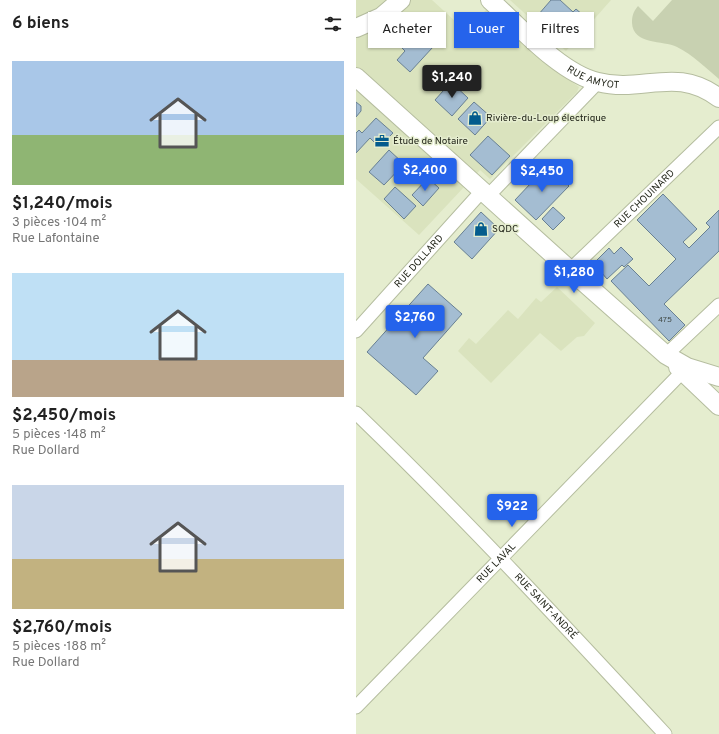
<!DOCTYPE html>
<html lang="fr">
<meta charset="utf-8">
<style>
body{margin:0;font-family:Overpass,sans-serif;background:#f6f6f6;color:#222;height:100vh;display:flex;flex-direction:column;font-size:15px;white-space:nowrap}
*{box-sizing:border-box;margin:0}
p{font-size:13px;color:#767676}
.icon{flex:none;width:22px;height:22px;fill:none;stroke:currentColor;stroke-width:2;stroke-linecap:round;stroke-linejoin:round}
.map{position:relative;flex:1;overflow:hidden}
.side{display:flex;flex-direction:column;background:#fff;width:356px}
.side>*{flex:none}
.hud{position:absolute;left:12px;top:12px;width:291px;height:36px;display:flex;gap:8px}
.price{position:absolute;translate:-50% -34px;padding:0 9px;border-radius:4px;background:#2563eb;color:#fff;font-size:13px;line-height:26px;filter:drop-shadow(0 1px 2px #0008)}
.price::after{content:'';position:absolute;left:50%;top:24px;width:12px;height:9px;margin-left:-6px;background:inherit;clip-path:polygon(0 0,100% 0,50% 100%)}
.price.current{background:#222;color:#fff}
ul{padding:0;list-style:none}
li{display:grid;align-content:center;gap:8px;height:212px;padding:0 12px}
li span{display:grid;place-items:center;height:124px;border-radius:0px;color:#555}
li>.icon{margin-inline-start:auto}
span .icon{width:72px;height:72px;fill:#fffc;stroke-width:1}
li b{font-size:17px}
h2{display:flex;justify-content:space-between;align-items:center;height:48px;padding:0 12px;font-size:17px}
.tag{padding:0 14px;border-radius:0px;background:#fff;box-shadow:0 1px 3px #0004;font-size:14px;line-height:36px}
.tag.current{background:#2563eb;color:#fff}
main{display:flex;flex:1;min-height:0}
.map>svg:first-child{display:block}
.built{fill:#dae3be}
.green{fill:#c8d1b1}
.building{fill:#a4bdd2;stroke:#688093}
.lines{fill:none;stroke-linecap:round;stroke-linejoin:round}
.street-casing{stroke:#b5bd9f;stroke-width:15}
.secondary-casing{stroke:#b5bd9f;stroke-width:20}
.street{stroke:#fff;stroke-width:13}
.secondary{stroke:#fff;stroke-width:18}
.labels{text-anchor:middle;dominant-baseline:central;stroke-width:3;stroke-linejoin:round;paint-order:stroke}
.number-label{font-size:8px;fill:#434c49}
.street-label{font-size:10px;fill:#23261b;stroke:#e5edcf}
.poi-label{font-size:10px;fill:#23261b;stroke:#e5edcf;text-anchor:start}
</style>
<main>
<section class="side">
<h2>6 biens<svg class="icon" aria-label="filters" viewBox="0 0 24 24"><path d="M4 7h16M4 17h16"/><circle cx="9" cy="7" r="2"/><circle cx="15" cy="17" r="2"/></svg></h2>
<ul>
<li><span style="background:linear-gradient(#a9c7e8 60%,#8fb573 0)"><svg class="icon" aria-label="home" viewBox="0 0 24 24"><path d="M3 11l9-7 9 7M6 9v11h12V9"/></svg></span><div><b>$1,240/mois</b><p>3 pièces · 104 m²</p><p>Rue Lafontaine</p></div></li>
<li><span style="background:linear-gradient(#bfe0f5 70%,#b9a48a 0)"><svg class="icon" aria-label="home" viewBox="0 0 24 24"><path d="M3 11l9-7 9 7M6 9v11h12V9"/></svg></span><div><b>$2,450/mois</b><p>5 pièces · 148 m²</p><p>Rue Dollard</p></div></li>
<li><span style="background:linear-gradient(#c9d6e8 60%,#c2b280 0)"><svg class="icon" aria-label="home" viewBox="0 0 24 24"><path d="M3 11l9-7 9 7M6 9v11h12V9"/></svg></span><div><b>$2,760/mois</b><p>5 pièces · 188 m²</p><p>Rue Dollard</p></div></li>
</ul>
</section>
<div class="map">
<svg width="363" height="734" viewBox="0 0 363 734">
<rect width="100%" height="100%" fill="#e5edcf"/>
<g class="built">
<polygon points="0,0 76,0 110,31 131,9 196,68 223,87 221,92 134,179 124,170 63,235 0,179"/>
<polygon points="154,0 255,0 210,51"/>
<polygon points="201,287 239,323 228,336 221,337 205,351 184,333 135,383 102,351 113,338 120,344 152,310 162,319 180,298 185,302"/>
</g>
<path class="green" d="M316 0H363V79C350 68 337 55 321 47 307 40 277 45 276 23 276 16 277 12 282 6L297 21Z"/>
<g class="building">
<polygon points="195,0 204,0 217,12 220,9 235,22 212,47 197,34 200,31 182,15"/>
<polygon points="56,28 77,47 54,72 41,60 49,51 42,44"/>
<polygon points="95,82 112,98 96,116 79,100"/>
<polygon points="0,102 5,106 5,111 0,117"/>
<polygon points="118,102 135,117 119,135 102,119"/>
<polygon points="20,118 37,133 23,147 14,138 0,153 0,133 3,130 6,133"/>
<polygon points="132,136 154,156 136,175 114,155"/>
<polygon points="33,150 48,164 28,185 13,172"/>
<polygon points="192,165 213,186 180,220 159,200"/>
<polygon points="72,178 83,188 67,206 56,195"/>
<polygon points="39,187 60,206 48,219 28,199"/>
<polygon points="307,194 341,229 327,242 333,248 354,227 350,223 363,210 363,251 308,304 329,325 313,341 255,281 272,265 293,286 320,259 281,220"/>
<polygon points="197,207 209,218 197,230 186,219"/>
<polygon points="125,212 143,229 116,259 98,242"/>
<polygon points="265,247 277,259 268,267 266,265 251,279 245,272 243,274 235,266 253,248 258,254"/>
<polygon points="72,284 106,314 67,358 82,371 60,395 11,352"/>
</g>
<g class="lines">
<defs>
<g id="street">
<polyline points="132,196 242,82"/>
<path id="s1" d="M214 270 363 127"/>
<path id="s2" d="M0 331 126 191"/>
<polyline points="310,355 363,305"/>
<path id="s3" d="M0 413C107 516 208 625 309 734"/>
<path id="s4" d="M0 707 331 367"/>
</g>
<g id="secondary">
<path id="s5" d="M134 0C163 26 204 73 242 82 287 94 319 65 363 98"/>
<polyline points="0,28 25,17 45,0"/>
<polyline points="0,77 214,270 310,355 331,367 363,377"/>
<polyline points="322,367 363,406"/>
</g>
</defs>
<use href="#street" class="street-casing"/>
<use href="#secondary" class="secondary-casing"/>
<use href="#street" class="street"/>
<use href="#secondary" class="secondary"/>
</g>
<defs>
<symbol id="shop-bare" viewBox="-9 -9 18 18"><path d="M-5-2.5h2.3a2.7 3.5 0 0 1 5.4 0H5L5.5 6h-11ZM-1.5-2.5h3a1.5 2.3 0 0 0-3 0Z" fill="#045c8d" stroke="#e5edcf" stroke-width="2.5" paint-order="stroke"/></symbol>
<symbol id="office-bare" viewBox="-9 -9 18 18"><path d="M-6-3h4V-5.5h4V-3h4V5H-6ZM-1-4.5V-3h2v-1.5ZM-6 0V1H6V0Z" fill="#045c8d" stroke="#e5edcf" stroke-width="2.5" paint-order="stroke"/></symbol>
</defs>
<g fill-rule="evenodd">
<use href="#shop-bare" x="109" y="108" width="20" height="20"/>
<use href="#office-bare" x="16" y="131" width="20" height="20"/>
<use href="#shop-bare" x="115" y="219" width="20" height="20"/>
</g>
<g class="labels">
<g class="number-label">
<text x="309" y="320">475</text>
</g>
<g class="street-label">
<text stroke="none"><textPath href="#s5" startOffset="131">RUE AMYOT</textPath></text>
<text stroke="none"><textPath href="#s1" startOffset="103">RUE CHOUINARD</textPath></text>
<text stroke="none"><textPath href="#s2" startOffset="94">RUE DOLLARD</textPath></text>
<text stroke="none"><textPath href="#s4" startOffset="201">RUE LAVAL</textPath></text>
<text stroke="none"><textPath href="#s3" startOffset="271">RUE SAINT-ANDRÉ</textPath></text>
</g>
<g class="poi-label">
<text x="130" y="118">Rivière-du-Loup électrique</text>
<text x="37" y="141">Étude de Notaire</text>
<text x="136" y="229">SQDC</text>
</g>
</g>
</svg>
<b class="price current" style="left:96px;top:99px">$1,240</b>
<b class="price" style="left:69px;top:192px">$2,400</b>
<b class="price" style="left:186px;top:193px">$2,450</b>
<b class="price" style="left:218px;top:294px">$1,280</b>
<b class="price" style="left:59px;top:339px">$2,760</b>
<b class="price" style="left:156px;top:528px">$922</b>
<div class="hud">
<a class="tag">Acheter</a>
<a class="tag current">Louer</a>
<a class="tag">Filtres</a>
</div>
</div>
</main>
